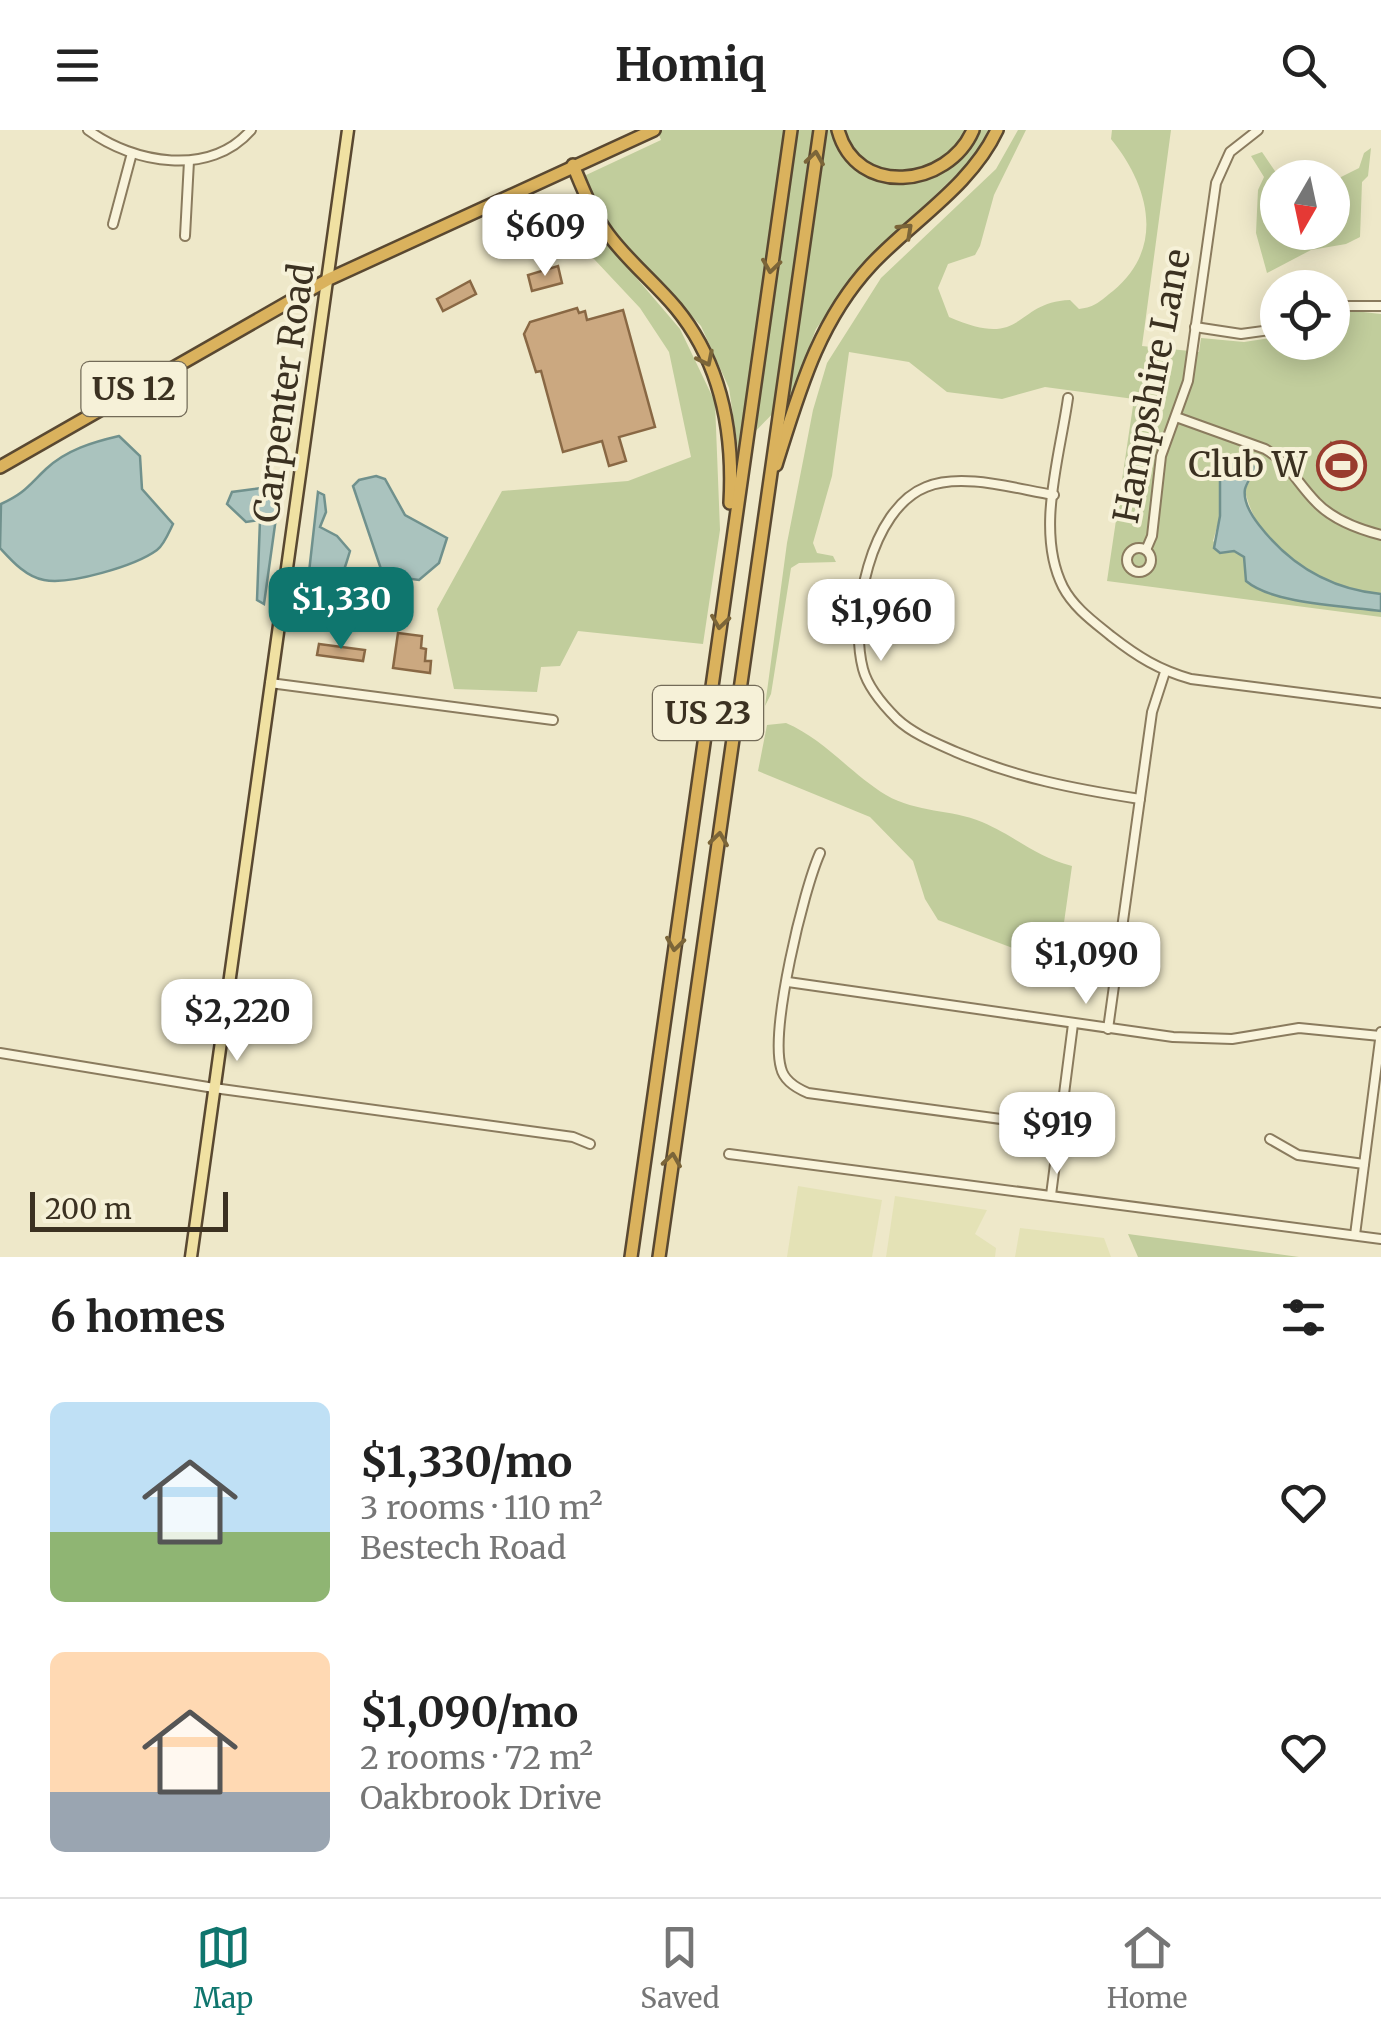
<!DOCTYPE html>
<meta charset="utf-8">
<style>
body{margin:0;font-family:Merriweather,serif;background:#f2f2f2;color:#222;height:100vh;display:flex;flex-direction:column;font-size:38px;white-space:nowrap}
*{box-sizing:border-box;margin:0}
p{font-size:32px;color:#767676}
.icon{flex:none;width:55px;height:55px;fill:none;stroke:currentColor;stroke-width:2;stroke-linecap:round;stroke-linejoin:round}
.map{position:relative;height:1127px;overflow:hidden}
.panel{display:flex;flex-direction:column;background:#fff;flex:1}
.panel>*{flex:none}
.needle{width:65px;rotate:189deg}
.controls{position:absolute;left:1260px;top:30px;display:grid;gap:20px}
.controls a{display:grid;place-items:center;width:90px;height:90px;border-radius:50%;background:#fff;box-shadow:0 5px 25px #0003;font-size:50px}
.scale{position:absolute;left:30px;bottom:25px;width:198px;box-sizing:border-box;padding-left:10px;border:5px solid #3b3121;border-top:0;font-size:28px;line-height:35px;white-space:nowrap;color:#3b3121;-webkit-text-stroke:8px #f6f1d8;paint-order:stroke}
.price{position:absolute;translate:-50% -85px;padding:0 22px;border-radius:20px;background:#fff;color:#222;font-size:32px;line-height:65px;filter:drop-shadow(0 2px 5px #0008)}
.price::after{content:'';position:absolute;left:50%;top:60px;width:30px;height:22px;margin-left:-15px;background:inherit;clip-path:polygon(0 0,100% 0,50% 100%)}
.price.selected{background:#0f766e;color:#fff}
ul{padding:0;list-style:none}
li{display:flex;align-items:center;gap:30px;height:250px;padding:0 50px}
li span{display:grid;place-items:center;flex:none;width:280px;height:200px;border-radius:15px;color:#555}
li>.icon{margin-inline-start:auto}
span .icon{width:120px;height:120px;fill:#fffc;stroke-width:1}
li b{font-size:42px}
h2{display:flex;justify-content:space-between;align-items:center;height:120px;padding:0 50px;font-size:42px}
header{display:flex;justify-content:space-between;align-items:center;height:130px;padding:0 50px;background:#fff;font-size:45px;font-weight:700}
.tab-bar{display:flex;justify-content:space-around;align-items:center;height:140px;border-top:2px solid #e0e0e0;background:#fff;font-size:28px;color:#767676}
.tab-bar a{display:grid;justify-items:center;gap:5px}
.tab-bar .selected{color:#0f766e}
.map>svg:first-child{display:block}
.farmland{fill:#e4e2b6}
.green{fill:#c1cd9c}
.water{fill:#aac3be;stroke:#70918d;stroke-width:2.5}
.building{fill:#cba880;stroke:#896844;stroke-width:2.5}
.lines{fill:none;stroke-linecap:round;stroke-linejoin:round}
.minor-casing{stroke:#8a7b5e;stroke-width:12}
.major-casing{stroke:#594831;stroke-width:15}
.highway-casing{stroke:#594831;stroke-width:16}
.minor{stroke:#f9f4dc;stroke-width:8}
.major{stroke:#f0e1a2;stroke-width:10}
.highway{stroke:#dab25d;stroke-width:11}
.oneway{stroke:#7b6539}
.labels{text-anchor:middle;dominant-baseline:central;stroke-width:8;stroke-linejoin:round;paint-order:stroke}
.shield{fill:#f6f1d8;stroke:#736b58;stroke-width:2.5}
.shield-label{font-size:32px;font-weight:bold;fill:#3b3121}
.street-label{font-size:35px;fill:#3b3121;stroke:#f6f1d8}
.poi-label{font-size:35px;fill:#3b3121;stroke:#f6f1d8;text-anchor:end}
</style>
<header><svg class="icon" aria-label="menu" viewBox="0 0 24 24"><path d="M4 6h16M4 12h16M4 18h16"/></svg>Homiq<svg class="icon" aria-label="search" viewBox="0 0 24 24"><circle cx="10" cy="10" r="6"/><path d="M15 15l6 6"/></svg></header>
<div class="map">
<svg width="1381" height="1127" viewBox="0 0 1381 1127">
<rect width="100%" height="100%" fill="#eee8c9"/>
<g class="farmland">
<polygon points="798,1056 882,1070 872,1127 787,1127"/>
<polygon points="895,1066 987,1080 975,1104 996,1118 995,1127 886,1127"/>
<polygon points="1020,1098 1104,1108 1111,1127 1015,1127"/>
</g>
<g class="green">
<polygon points="657,0 988,0 976,25 858,141 816,199 791,265 738,319 729,258 701,196 611,99 584,46 661,10"/>
<path d="M1018 0H1026L994 65 980 116 975 125 948 134 938 158 949 187C1026 221 1013 172 1070 170L1079 179C1096 177 1100 171 1113 161 1165 118 1150 57 1111 9L1112 0H1171L1142 216 1199 222 1201 208 1244 212 1277 207 1278 212H1332L1333 184 1354 181 1381 184V464C1321 458 1258 422 1245 360L1255 341 1219 364 1220 386 1213 411 1228 423 1234 421 1245 427 1246 451C1273 474 1344 476 1381 481V487L1107 451 1134 269 1045 257 1002 269 947 262 909 232 849 222 832 346 813 413 817 423 833 426 836 432 799 433 791 438 771 564 765 576 787 413 813 280 827 233 881 148 996 39Z"/>
<path d="M1371 18 1368 46 1362 52 1360 107 1346 114 1311 120 1267 143 1256 103 1258 60 1264 47 1251 26 1262 22 1279 47 1273 61 1271 93 1286 113C1298 112 1303 105 1314 103L1319 108 1332 102 1333 51 1359 38 1364 23Z"/>
<polygon points="549,68 576,77 680,199 715,272 720,400 703,514 578,501 560,536 541,537 537,562 454,559 437,479 502,361 628,351 691,327 669,222 640,178 579,113 508,83"/>
<path d="M786 593C824 609 851 644 886 665 917 683 951 679 982 692 1017 707 1034 726 1072 736L1058 835 938 790 925 769 913 731 870 687 758 641 767 595Z"/>
<polygon points="1128,1104 1299,1127 1138,1127"/>
</g>
<g class="water">
<path d="M119 306 140 326 142 359 173 394C169 402 164 415 157 420 135 436 70 455 44 450 26 447 12 431 0 418L1 374C25 363 28 356 46 339 66 320 93 312 119 306Z"/>
<path d="M1225 328 1255 337C1253 344 1247 352 1245 359 1243 371 1252 386 1259 395 1290 435 1330 459 1381 464V481C1344 476 1273 474 1246 451L1244 427 1234 421 1220 423 1214 418 1220 386V333Z"/>
<polygon points="376,346 385,349 405,385 447,408 439,433 419,450 383,445 353,356 359,350"/>
<polygon points="276,356 280,359 264,474 257,470 260,390 246,392 227,374 232,362"/>
<path d="M318 362 324 365 326 382 320 397 337 406 350 421C340 454 342 452 307 460Z"/>
</g>
<g class="building">
<polygon points="558,136 562,153 532,161 528,145"/>
<polygon points="470,151 476,164 443,181 437,169"/>
<polygon points="577,178 579,183 585,181 587,190 623,180 655,297 619,307 626,331 609,336 602,311 563,322 541,241 536,242 524,204 530,192"/>
<polygon points="1331,313 1359,350 1352,356 1325,323"/>
<polygon points="398,503 422,506 421,518 426,519 425,531 431,531 430,543 393,538"/>
<polygon points="319,514 365,520 363,531 317,525"/>
</g>
<g class="lines">
<defs>
<g id="minor">
<path d="M88 0C134 34 210 47 251 0"/>
<polyline points="113,94 132,23"/>
<polyline points="185,106 189,31"/>
<polyline points="1332,176 1381,176"/>
<polyline points="1195,197 1241,204 1278,199"/>
<path d="M1068 268C1060 326 1035 402 1063 457 1074 478 1094 492 1111 506 1138 527 1159 540 1191 549L1381 573"/>
<path d="M1176 287 1265 319C1288 332 1298 354 1316 372 1333 390 1358 399 1381 405"/>
<path d="M1054 365C1016 359 962 342 926 357 870 379 849 486 863 539 868 558 883 575 897 589 913 604 936 613 956 622 1017 648 1075 659 1140 669"/>
<circle cx="1139" cy="430" r="12"/>
<polyline points="1146,420 1152,406 1161,326 1188,251 1216,53 1230,22 1258,0"/>
<polyline points="270,553 553,590"/>
<path d="M820 723C803 761 770 899 781 938 784 951 796 958 808 963L1060 997"/>
<polyline points="788,852 1173,907 1232,909 1299,898 1380,906"/>
<polyline points="1108,899 1152,582 1165,542"/>
<polyline points="0,923 214,958 573,1007 590,1014"/>
<polyline points="1270,1009 1298,1025 1364,1034"/>
<polyline points="729,1024 1381,1109"/>
<polyline points="1051,1065 1073,894"/>
<polyline points="1355,1105 1381,902"/>
</g>
<polyline id="major" points="191,1127 348,0"/>
<g id="highway">
<path d="M838 0C856 68 948 58 973 0"/>
<path d="M573 35C583 59 592 83 608 104 628 131 654 152 676 178 722 234 734 303 730 373"/>
<path d="M776 335C799 262 818 192 871 135 912 91 971 56 997 0"/>
<polyline points="0,337 329,149 654,0"/>
<polyline points="631,1127 791,0"/>
<polyline points="659,1127 820,0"/>
</g>
</defs>
<use href="#minor" class="minor-casing"/>
<use href="#major" class="major-casing"/>
<use href="#highway" class="highway-casing"/>
<use href="#minor" class="minor"/>
<use href="#major" class="major"/>
<use href="#highway" class="highway"/>
</g>
<defs><path id="oneway-chevron" d="M-2-3.5L2.5 0L-2 3.5" fill="none" stroke-width="1.6" stroke-linecap="round" stroke-linejoin="round" transform="scale(2.5)"/></defs>
<g class="oneway">
<use href="#oneway-chevron" transform="translate(815 28) rotate(-82)"/>
<use href="#oneway-chevron" transform="translate(906 100) rotate(-43)"/>
<use href="#oneway-chevron" transform="translate(771 136) rotate(98)"/>
<use href="#oneway-chevron" transform="translate(706 229) rotate(64)"/>
<use href="#oneway-chevron" transform="translate(720 492) rotate(98)"/>
<use href="#oneway-chevron" transform="translate(719 709) rotate(-82)"/>
<use href="#oneway-chevron" transform="translate(675 814) rotate(98)"/>
<use href="#oneway-chevron" transform="translate(672 1030) rotate(-82)"/>
</g>
<defs>
<symbol id="stadium-ring" viewBox="-11 -11 22 22"><circle r="9.5" fill="#f6f1d8" stroke="#993b2e" stroke-width="1.5"/><path d="M0-5a6.5 5 0 1 0 0 10a6.5 5 0 1 0 0-10ZM-3.5-1.8h7v3.6h-7Z" fill="#993b2e"/></symbol>
</defs>
<g fill-rule="evenodd">
<use href="#stadium-ring" x="1314" y="308" width="55" height="55"/>
</g>
<g class="labels">
<g class="shield">
<rect x="81.5" y="232" width="105" height="54" rx="8"/>
<rect x="653" y="556" width="110" height="54" rx="8"/>
</g>
<g class="shield-label">
<text x="134" y="259">US 12</text>
<text x="708" y="583">US 23</text>
</g>
<g class="street-label">
<text transform="translate(1152 256) rotate(-79)">Hampshire Lane</text>
<text transform="translate(284 263) rotate(-82)">Carpenter Road</text>
</g>
<g class="poi-label">
<text x="1307" y="335">Club W</text>
</g>
</g>
</svg>
<div class="controls">
<a><svg class="needle" viewBox="-14 -14 28 28"><path d="M0-13l5 13h-10z" fill="#e53935"/><path d="M0 13l5-13h-10z" fill="#767676"/></svg></a>
<a><svg class="icon" aria-label="locate" viewBox="0 0 24 24"><circle cx="12" cy="12" r="6"/><path d="M12 2v4M12 18v4M2 12h4M18 12h4"/></svg></a>
</div>
<div class="scale">200 m</div>
<b class="price" style="left:545px;top:149px">$609</b>
<b class="price selected" style="left:341px;top:522px">$1,330</b>
<b class="price" style="left:881px;top:534px">$1,960</b>
<b class="price" style="left:1086px;top:877px">$1,090</b>
<b class="price" style="left:237px;top:934px">$2,220</b>
<b class="price" style="left:1057px;top:1047px">$919</b>
</div>
<section class="panel">
<h2>6 homes<svg class="icon" aria-label="filters" viewBox="0 0 24 24"><path d="M4 7h16M4 17h16"/><circle cx="9" cy="7" r="2"/><circle cx="15" cy="17" r="2"/></svg></h2>
<ul>
<li><span style="background:linear-gradient(#bfe0f5 65%,#8fb573 0)"><svg class="icon" aria-label="home" viewBox="0 0 24 24"><path d="M3 11l9-7 9 7M6 9v11h12V9"/></svg></span><div><b>$1,330/mo</b><p>3 rooms · 110 m²</p><p>Bestech Road</p></div><svg class="icon" aria-label="heart" viewBox="0 0 24 24"><path d="M12 20l-8-8c-3-5 5-10 8-4 3-6 11-1 8 4z"/></svg></li>
<li><span style="background:linear-gradient(#ffd9b3 70%,#9aa5b1 0)"><svg class="icon" aria-label="home" viewBox="0 0 24 24"><path d="M3 11l9-7 9 7M6 9v11h12V9"/></svg></span><div><b>$1,090/mo</b><p>2 rooms · 72 m²</p><p>Oakbrook Drive</p></div><svg class="icon" aria-label="heart" viewBox="0 0 24 24"><path d="M12 20l-8-8c-3-5 5-10 8-4 3-6 11-1 8 4z"/></svg></li>
</ul>
</section>
<nav class="tab-bar">
<a class="selected"><svg class="icon" aria-label="map" viewBox="0 0 24 24"><path d="M3 6l6-2 6 2 6-2v14l-6 2-6-2-6 2zM9 4v14M15 6v14"/></svg>Map</a>
<a><svg class="icon" aria-label="saved" viewBox="0 0 24 24"><path d="M7 4h10v16l-5-4-5 4z"/></svg>Saved</a>
<a><svg class="icon" aria-label="home" viewBox="0 0 24 24"><path d="M3 11l9-7 9 7M6 9v11h12V9"/></svg>Home</a>
</nav>
